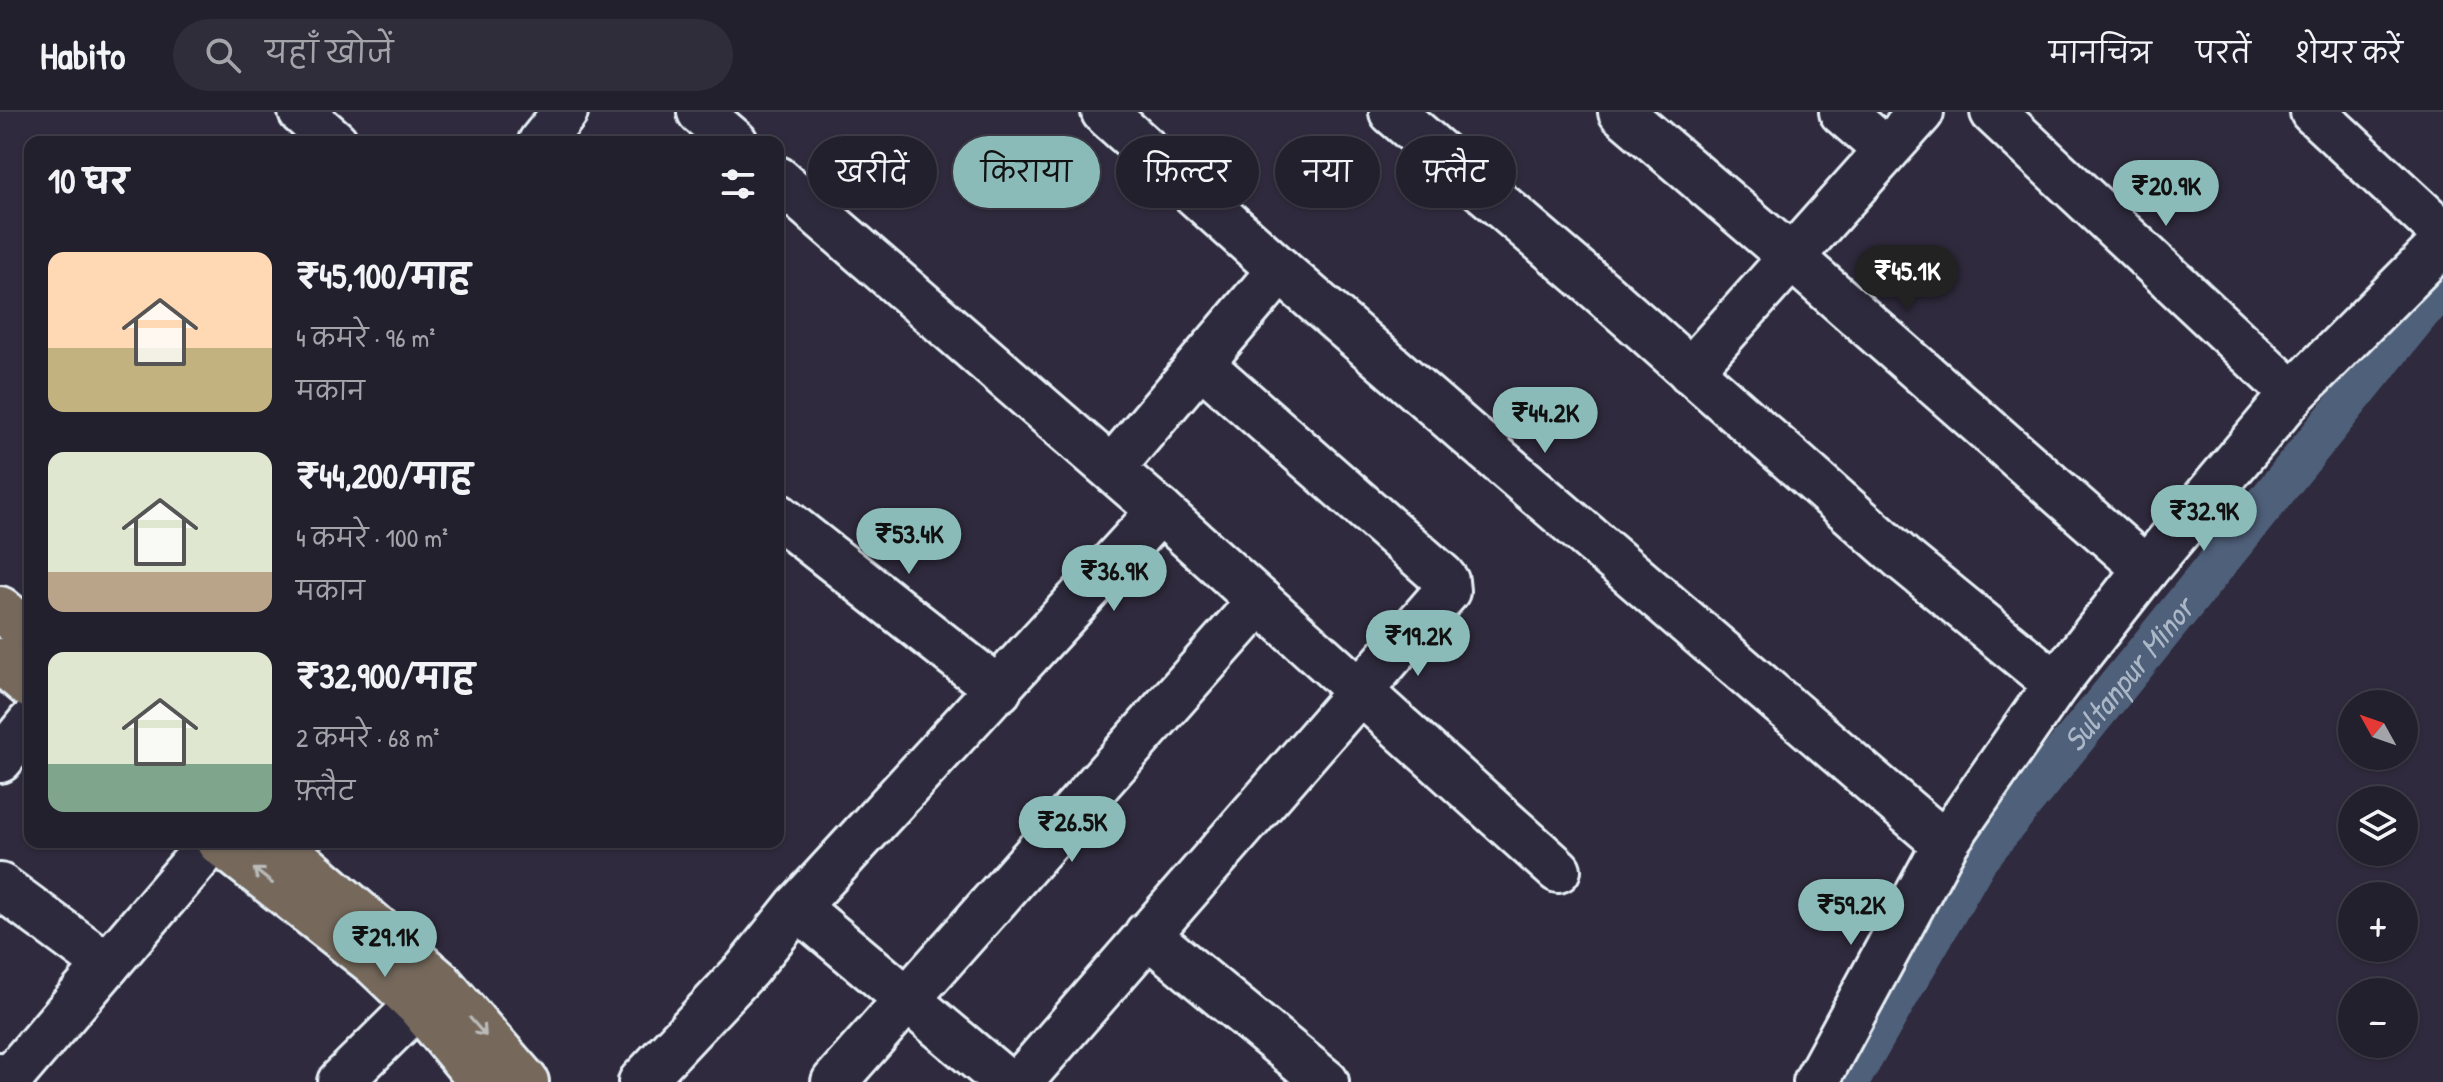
<!DOCTYPE html>
<html lang="hi">
<meta charset="utf-8">
<style>
body{margin:0;font-family:"Patrick Hand","Playpen Sans Deva",sans-serif;background:#2f2d3a;color:#f1f3f6;height:100vh;display:flex;flex-direction:column;font-size:30px;white-space:nowrap}
*{box-sizing:border-box;margin:0}
p{font-size:26px;color:#a3a3aa}
.icon{flex:none;width:44px;height:44px;fill:none;stroke:currentColor;stroke-width:2;stroke-linecap:round;stroke-linejoin:round}
.map{position:relative;flex:1;overflow:hidden}
.drawer{position:absolute;left:24px;top:24px;width:760px;height:712px;display:flex;flex-direction:column;background:#23202e;border-radius:16px;box-shadow:0 2px 6px #0004,0 0 0 2px #403e4a}
.drawer>*{flex:none}
.hud{position:absolute;left:808px;top:24px;width:760px;height:72px;display:flex;gap:16px}
.needle{width:52px;rotate:310deg}
.buttons{position:absolute;left:2338px;top:578px;display:grid;gap:16px}
.buttons a{display:grid;place-items:center;width:80px;height:80px;border-radius:50%;background:#23202e;box-shadow:0 2px 6px #0004,0 0 0 2px #403e4a;font-size:40px}
.price{position:absolute;translate:-50% -68px;padding:0 18px;border-radius:28px;background:#8bbbb9;color:#111;font-size:26px;line-height:52px;filter:drop-shadow(0 2px 4px #0008)}
.price::after{content:'';position:absolute;left:50%;top:48px;width:24px;height:18px;margin-left:-12px;background:inherit;clip-path:polygon(0 0,100% 0,50% 100%)}
.price.current{background:#222;color:#fff}
ul{padding:0;list-style:none}
li{display:flex;align-items:center;gap:24px;height:200px;padding:0 24px}
li span{display:grid;place-items:center;flex:none;width:224px;height:160px;border-radius:16px;color:#555}
li>.icon{margin-inline-start:auto}
span .icon{width:96px;height:96px;fill:#fffc;stroke-width:1}
li b{font-size:34px}
h2{display:flex;justify-content:space-between;align-items:center;height:96px;padding:0 24px;font-size:34px}
.pill{padding:0 28px;border-radius:36px;background:#23202e;box-shadow:0 2px 6px #0004,0 0 0 2px #403e4a;font-size:28px;line-height:72px}
.pill.current{background:#8bbbb9;color:#111}
header{display:flex;align-items:center;gap:48px;box-sizing:border-box;height:112px;padding:0 40px;background:#23202e;border-bottom:2px solid #403e4a}
header strong{font-size:38px}
nav{display:flex;gap:44px;margin-inline-start:auto;font-size:28px}
.search{width:560px;height:72px;background:#2f2d3a;display:flex;align-items:center;gap:20px;box-sizing:border-box;padding:0 28px;border-radius:44px;color:#a3a3aa;font-size:30px}
.map>svg:first-child{display:block}
.lines{fill:none;stroke-linecap:round;stroke-linejoin:round}
.canal{stroke:#50617a;stroke-width:40}
.minor-casing{stroke:#e8f1f8;stroke-width:50}
.major-casing{stroke:#e8f1f8;stroke-width:50}
.minor{stroke:#2f2a3d;stroke-width:44}
.major{stroke:#76695c;stroke-width:44}
.oneway{stroke:#babbba}
.labels{text-anchor:middle;dominant-baseline:central;stroke-width:6;stroke-linejoin:round;paint-order:stroke}
.water-label{font-size:32px;font-style:italic;fill:#abb7c6;stroke:#2f2a3d}
</style>
<header>
<strong>Habito</strong>
<div class="search"><svg class="icon" aria-label="search" viewBox="0 0 24 24"><circle cx="10" cy="10" r="6"/><path d="M15 15l6 6"/></svg>यहाँ खोजें</div>
<nav><a>मानचित्र</a><a>परतें</a><a>शेयर करें</a></nav>
</header>
<div class="map">
<svg width="2443" height="970" viewBox="0 0 2443 970">
<rect width="100%" height="100%" fill="#2f2a3d"/>
<filter id="ink" filterUnits="userSpaceOnUse"><feTurbulence type="fractalNoise" baseFrequency=".0125" numOctaves="2"/><feDisplacementMap in="SourceGraphic" scale="16" xChannelSelector="R" yChannelSelector="G"/><feConvolveMatrix kernelMatrix="1 2 1 2 8 2 1 2 1" color-interpolation-filters="sRGB"/></filter>
<g filter="url(#ink)">
<g class="lines">
<path class="canal" id="s1" d="M1849 970 1977 748 2423 197 2443 180"/>
<defs>
<g id="minor">
<polyline points="301,0 335,30"/>
<polyline points="700,0 735,30"/>
<polyline points="1104,0 1280,158 1466,320 1945,732"/>
<polyline points="1392,0 1603,181 1902,446 2056,572"/>
<polyline points="1621,0 1791,145 2146,457"/>
<polyline points="1842,0 1886,38"/>
<polyline points="1993,0 2293,282"/>
<polyline points="2313,0 2443,121"/>
<polyline points="541,30 565,0"/>
<polyline points="1690,259 1921,0"/>
<polyline points="1112,356 1280,158"/>
<polyline points="1160,399 1558,758"/>
<polyline points="778,404 999,578"/>
<polyline points="0,648 30,611"/>
<polyline points="0,774 107,853"/>
<polyline points="797,795 1006,970"/>
<polyline points="1147,822 1326,970"/>
<polyline points="0,963 7,970 212,730"/>
<polyline points="340,970 440,871"/>
<polyline points="641,970 747,857 797,795 1160,399 778,67"/>
<polyline points="834,970 1260,489"/>
<polyline points="1020,970 1447,479 1446,469 1442,464 1201,252"/>
<polyline points="1816,970 1945,732 2056,572 2146,457 2293,282 2443,131"/>
</g>
<g id="major">
<polyline points="0,497 30,522"/>
<polyline points="0,549 30,574"/>
<polyline points="219,730 375,852 418,893 482,970"/>
<polyline points="277,730 440,871 526,970"/>
</g>
</defs>
<use href="#minor" class="minor-casing"/>
<use href="#major" class="major-casing"/>
<use href="#minor" class="minor"/>
<use href="#major" class="major"/>
</g>
<defs><path id="oneway-shaft" d="M-6 0H5M1.5-3L5.5 0L1.5 3" fill="none" stroke-width="1.6" stroke-linecap="round" stroke-linejoin="round" transform="scale(2)"/></defs>
<g class="oneway">
<use href="#oneway-shaft" transform="translate(263 764) rotate(-142)"/>
<use href="#oneway-shaft" transform="translate(478 915) rotate(49)"/>
</g>
</g>
<g class="labels">
<g class="water-label">
<text stroke="none"><textPath href="#s1" startOffset="496">Sultanpur Minor</textPath></text>
</g>
</g>
</svg>
<div class="buttons">
<a><svg class="needle" viewBox="-14 -14 28 28"><path d="M0-13l5 13h-10z" fill="#e53935"/><path d="M0 13l5-13h-10z" fill="#a3a3aa"/></svg></a>
<a><svg class="icon" aria-label="layers" viewBox="0 0 24 24"><path d="M12 4l9 5-9 5-9-5zM3 14l9 5 9-5"/></svg></a>
<a>+</a>
<a>−</a>
</div>
<b class="price" style="left:2166px;top:116px">₹20.9K</b>
<b class="price current" style="left:1907px;top:201px">₹45.1K</b>
<b class="price" style="left:1545px;top:343px">₹44.2K</b>
<b class="price" style="left:2204px;top:441px">₹32.9K</b>
<b class="price" style="left:909px;top:464px">₹53.4K</b>
<b class="price" style="left:1114px;top:501px">₹36.9K</b>
<b class="price" style="left:1418px;top:566px">₹19.2K</b>
<b class="price" style="left:1072px;top:752px">₹26.5K</b>
<b class="price" style="left:1851px;top:835px">₹59.2K</b>
<b class="price" style="left:385px;top:867px">₹29.1K</b>
<div class="hud">
<a class="pill">खरीदें</a>
<a class="pill current">किराया</a>
<a class="pill">फ़िल्टर</a>
<a class="pill">नया</a>
<a class="pill">फ़्लैट</a>
</div>
<section class="drawer">
<h2>10 घर<svg class="icon" aria-label="filters" viewBox="0 0 24 24"><path d="M4 7h16M4 17h16"/><circle cx="9" cy="7" r="2"/><circle cx="15" cy="17" r="2"/></svg></h2>
<ul>
<li><span style="background:linear-gradient(#ffd9b3 60%,#c2b280 0)"><svg class="icon" aria-label="home" viewBox="0 0 24 24"><path d="M3 11l9-7 9 7M6 9v11h12V9"/></svg></span><div><b>₹45,100/माह</b><p>4 कमरे · 96 m²</p><p>मकान</p></div></li>
<li><span style="background:linear-gradient(#dfe7d0 75%,#b9a48a 0)"><svg class="icon" aria-label="home" viewBox="0 0 24 24"><path d="M3 11l9-7 9 7M6 9v11h12V9"/></svg></span><div><b>₹44,200/माह</b><p>4 कमरे · 100 m²</p><p>मकान</p></div></li>
<li><span style="background:linear-gradient(#dfe7d0 70%,#7fa58c 0)"><svg class="icon" aria-label="home" viewBox="0 0 24 24"><path d="M3 11l9-7 9 7M6 9v11h12V9"/></svg></span><div><b>₹32,900/माह</b><p>2 कमरे · 68 m²</p><p>फ़्लैट</p></div></li>
</ul>
</section>
</div>
